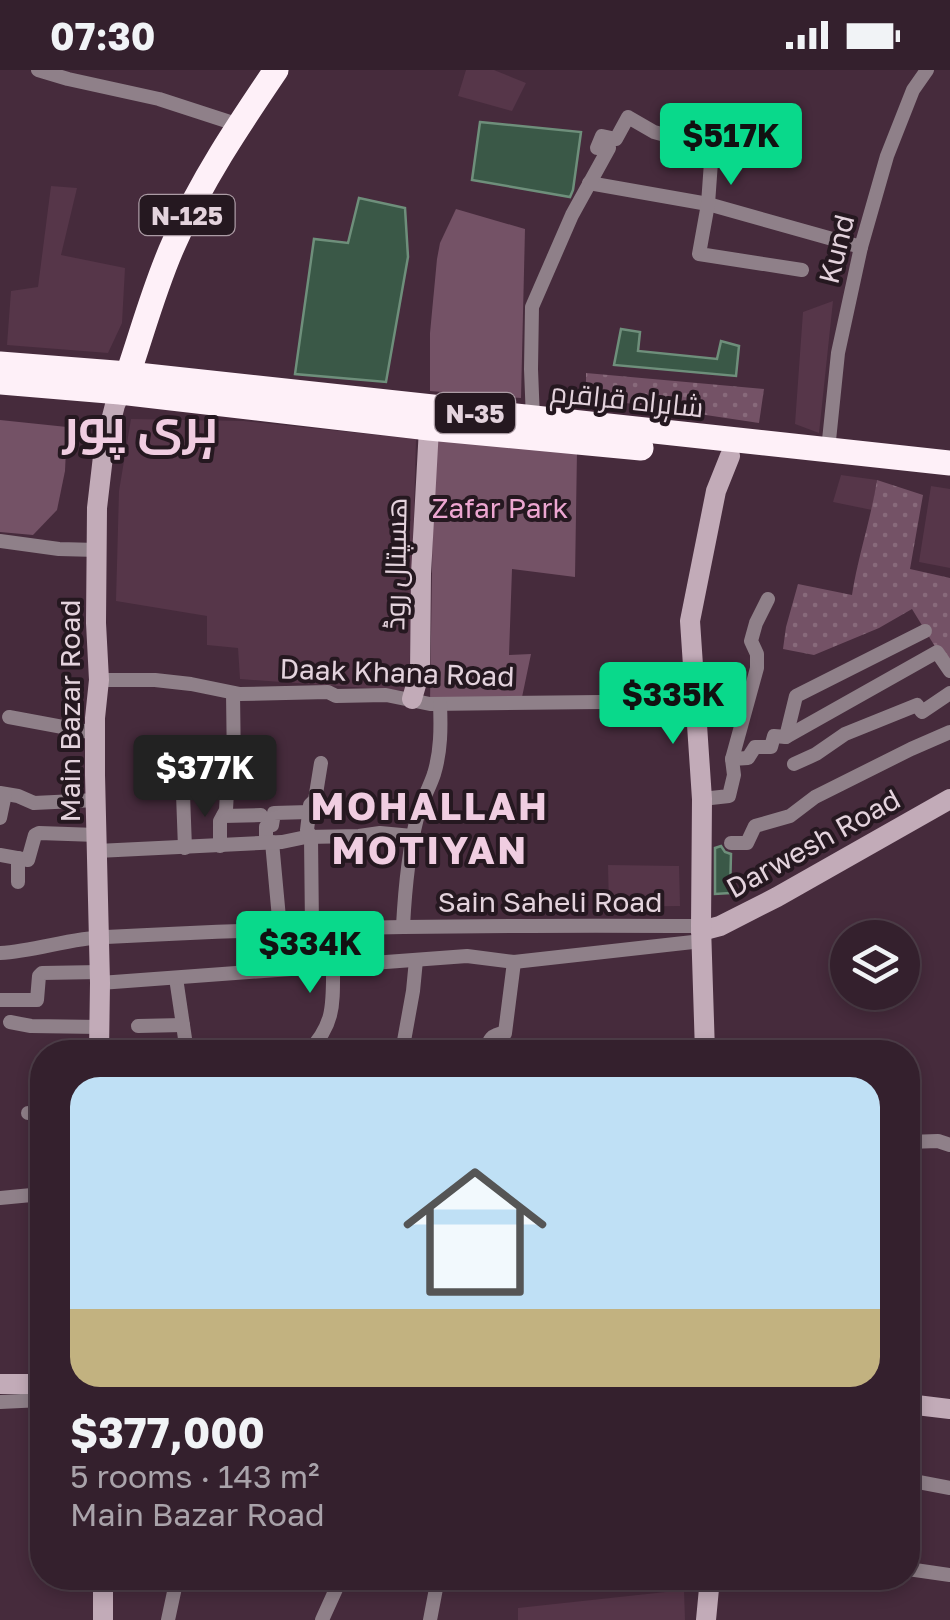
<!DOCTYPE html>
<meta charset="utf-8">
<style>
body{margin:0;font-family:"Golos Text",Cairo,sans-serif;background:#3c2835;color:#f1f3f6;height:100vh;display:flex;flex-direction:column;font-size:38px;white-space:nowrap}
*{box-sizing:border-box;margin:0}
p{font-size:32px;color:#a9a3aa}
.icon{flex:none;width:55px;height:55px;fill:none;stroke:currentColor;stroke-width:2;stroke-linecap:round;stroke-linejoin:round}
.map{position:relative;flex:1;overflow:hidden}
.sheet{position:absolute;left:30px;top:970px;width:890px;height:550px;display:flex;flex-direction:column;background:#34202d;border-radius:40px;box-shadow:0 5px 15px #0003,0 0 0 2px #4e3e49}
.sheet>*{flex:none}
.fabs{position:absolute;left:830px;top:850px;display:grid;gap:20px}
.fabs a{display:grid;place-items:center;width:90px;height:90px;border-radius:50%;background:#34202d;box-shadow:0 5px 15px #0003,0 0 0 2px #4e3e49;font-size:50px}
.price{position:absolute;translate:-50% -85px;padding:0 22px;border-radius:10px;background:#09d98b;color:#111;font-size:32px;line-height:65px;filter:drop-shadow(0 2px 5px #0008)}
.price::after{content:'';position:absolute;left:50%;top:60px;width:30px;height:22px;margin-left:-15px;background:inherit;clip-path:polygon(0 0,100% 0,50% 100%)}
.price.selected{background:#222;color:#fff}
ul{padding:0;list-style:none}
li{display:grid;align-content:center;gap:20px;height:530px;padding:0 40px}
li span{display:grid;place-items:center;height:310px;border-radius:30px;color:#555}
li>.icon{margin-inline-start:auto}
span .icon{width:180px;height:180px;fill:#fffc;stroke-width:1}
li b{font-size:42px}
.status{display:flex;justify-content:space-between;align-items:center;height:70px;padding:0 50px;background:#34202d;direction:ltr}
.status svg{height:28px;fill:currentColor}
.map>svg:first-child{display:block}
.built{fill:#563649}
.grass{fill:url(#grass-dots)}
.green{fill:#745266}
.building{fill:#3a5847;stroke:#6e8f7b;stroke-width:2.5}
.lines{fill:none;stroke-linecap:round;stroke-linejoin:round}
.street{stroke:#8f8089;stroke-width:14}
.secondary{stroke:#c2abb8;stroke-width:20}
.highway{stroke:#fef0f8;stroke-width:25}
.labels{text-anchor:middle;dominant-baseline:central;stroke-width:8;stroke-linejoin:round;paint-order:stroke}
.shield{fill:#251820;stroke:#ab9ba4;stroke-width:2.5}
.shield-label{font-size:25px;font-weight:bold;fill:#e4d3dd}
.street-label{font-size:28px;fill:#e4d3dd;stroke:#251820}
.park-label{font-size:28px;fill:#eda6d1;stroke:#251820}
.district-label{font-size:38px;font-weight:bold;letter-spacing:2.5px;fill:#f0cde1;stroke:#251820}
.town-label{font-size:48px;font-weight:bold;fill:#f0cde1;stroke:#251820}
</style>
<div class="status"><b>07:30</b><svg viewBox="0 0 49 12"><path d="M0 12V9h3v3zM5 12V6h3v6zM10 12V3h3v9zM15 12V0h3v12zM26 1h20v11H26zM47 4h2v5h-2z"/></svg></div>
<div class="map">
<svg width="950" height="1550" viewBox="0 0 950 1550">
<defs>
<pattern id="grass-dots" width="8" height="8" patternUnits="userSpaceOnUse" patternTransform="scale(2.5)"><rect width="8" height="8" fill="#745266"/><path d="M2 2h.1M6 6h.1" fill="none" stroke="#886a7b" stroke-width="1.8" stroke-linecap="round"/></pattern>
</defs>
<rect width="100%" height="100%" fill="#462b3c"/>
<g class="built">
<polygon points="466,0 494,0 526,13 512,41 458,26"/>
<polygon points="51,116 77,118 61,185 125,198 122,253 108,283 7,275 11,221 38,217"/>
<polygon points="833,231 819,363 795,354 803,242"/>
<polygon points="131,349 244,351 416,369 409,621 240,609 238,578 207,575 207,546 116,531 119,421"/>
<polygon points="841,405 877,410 872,440 833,432"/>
<polygon points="931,416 950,419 950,498 919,492"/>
<polygon points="608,795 679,796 680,836 609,837"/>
<polygon points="684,1520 685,1550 518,1550 518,1538"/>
</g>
<g class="grass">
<polygon points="586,303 764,319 759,353 586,327"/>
<path d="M877 410 923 425 910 499 950 508V601L912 539 879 558 814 585 783 579 786 557 798 514 852 525C858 486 871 449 877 410Z"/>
</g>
<g class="green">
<polygon points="456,139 525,159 521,328 430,321 430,263 437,189 440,173"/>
<polygon points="0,350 67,357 65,401 57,440 33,465 0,462"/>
<polygon points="434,367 577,381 575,507 512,499 509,585 531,584 521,632 430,633"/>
</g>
<g class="building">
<polygon points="480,52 581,62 573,120 570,127 472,110"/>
<polygon points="359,128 405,138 408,187 386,312 295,304 314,169 348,173"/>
<polygon points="621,259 640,262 638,281 717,289 721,271 739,276 736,306 614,295"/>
<polygon points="721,776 725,782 731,784 730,823 715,824 715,778"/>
</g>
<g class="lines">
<g class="street">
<polyline points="38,0 68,9 159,29 239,55"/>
<polyline points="589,113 708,134 861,177"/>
<polyline points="533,350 531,299 532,237 572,145 609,78 597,78 602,66 616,69 628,47 654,62 712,78 708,134 699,184 802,200"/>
<polyline points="828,380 838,283 861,177 887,86 913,20 927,0"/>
<polyline points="0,471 59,479 97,480"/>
<polyline points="99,610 155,610 191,614 240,624 328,622 336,626 386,625 430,634 694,631"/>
<polyline points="9,647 95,663"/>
<polyline points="786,667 796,626 925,561"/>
<polyline points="732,689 748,688 755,677 771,677 774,666 786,667 937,582 950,601"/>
<polyline points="794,694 816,684 845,664 917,635 922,642 950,623"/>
<polyline points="0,723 18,726 34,733 96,730"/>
<polyline points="183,724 185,778"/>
<polyline points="702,729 729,726 734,705 732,689 757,598 757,584 751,571 756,553 768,529"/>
<polyline points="223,746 261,745"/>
<polyline points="0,748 5,724"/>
<polyline points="266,772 266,757 272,755 274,743 309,742"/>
<polyline points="272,772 280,859"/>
<polyline points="731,773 747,773 755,756 790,746 815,727 911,679 950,662"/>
<polyline points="220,776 220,751 226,740 227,721 234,698 233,623"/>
<polyline points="97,781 282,772 306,767 359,766 380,763 412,766"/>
<polyline points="0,785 28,790 35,765 39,763 97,765"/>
<polyline points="18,788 18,812"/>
<path d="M403 856C405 819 408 783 417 748 421 732 429 719 434 704 441 681 441 658 440 634"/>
<polyline points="312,858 311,767 307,760 310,735 315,730 321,693"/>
<path d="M0 883C36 881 70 868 106 867 304 856 503 855 701 856"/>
<polyline points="176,908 187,982"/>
<polyline points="100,913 467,886 514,892 702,871"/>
<polyline points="0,930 37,930 39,906 42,903 100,902"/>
<polyline points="10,952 31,956 99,957"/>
<polyline points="138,956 183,955"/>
<path d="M308 982C335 954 333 934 333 896"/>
<polyline points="402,982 413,921 416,890"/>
<path d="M485 982C489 970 491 964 505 963L514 892"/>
<polyline points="28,1043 42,1043"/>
<polyline points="908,1072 938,1071 950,1075"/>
<polyline points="0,1128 42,1124"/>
<polyline points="0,1332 42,1330"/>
<polyline points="908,1410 950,1418"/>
<polyline points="908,1499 950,1505"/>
<polyline points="168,1550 177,1508"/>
<polyline points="322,1550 341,1508"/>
<polyline points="430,1550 438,1508"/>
</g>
<g class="secondary">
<polyline points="412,629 420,601 421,504 429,358"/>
<polyline points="701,861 720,856 777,827 950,729"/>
<polyline points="99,982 100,913 95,705 95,648 99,610 96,553 97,438 104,378 115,335 126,309"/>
<polyline points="705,982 701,856 702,729 690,551 716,421 730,386"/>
<polyline points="0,1314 42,1314"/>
<polyline points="908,1334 950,1339"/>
<polyline points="103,1550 103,1508"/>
<polyline points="706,1550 710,1508"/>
</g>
<g class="highway">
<polyline points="0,294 128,304 950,393"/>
<path d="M128 304C143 260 155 215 174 173 201 111 238 56 276 0"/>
<polyline points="0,312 120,322 429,358 641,378"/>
</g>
</g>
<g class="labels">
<g class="shield">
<rect x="139.5" y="125" width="95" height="40" rx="8"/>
<rect x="435" y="323" width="80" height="40" rx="8"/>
</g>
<g class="shield-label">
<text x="187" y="145">N-125</text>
<text x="475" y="343">N-35</text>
</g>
<g class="street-label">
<text transform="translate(836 179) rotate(-76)">Kund</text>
<text transform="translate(627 329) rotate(6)">شاہراہ قراقرم</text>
<text transform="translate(395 494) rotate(-89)">ھسپتال روڈ</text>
<text transform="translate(397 602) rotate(2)">Daak Khana Road</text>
<text transform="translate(69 641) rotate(-90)">Main Bazar Road</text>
<text transform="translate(813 773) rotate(-29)">Darwesh Road</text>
<text x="550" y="831">Sain Saheli Road</text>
</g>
<g class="park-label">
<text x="500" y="437">Zafar Park</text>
</g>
<g class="district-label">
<text x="430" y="735">MOHALLAH<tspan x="430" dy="44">MOTIYAN</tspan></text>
</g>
<g class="town-label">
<text x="140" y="355">ہری پور</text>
</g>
</g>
</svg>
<div class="fabs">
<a><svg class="icon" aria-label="layers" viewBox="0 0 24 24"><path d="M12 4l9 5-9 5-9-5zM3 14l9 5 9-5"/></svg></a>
</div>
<b class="price" style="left:731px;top:118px">$517K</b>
<b class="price" style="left:673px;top:677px">$335K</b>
<b class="price selected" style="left:205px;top:750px">$377K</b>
<b class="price" style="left:310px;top:926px">$334K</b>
<section class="sheet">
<ul>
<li><span style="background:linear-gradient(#bfe0f5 75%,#c2b280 0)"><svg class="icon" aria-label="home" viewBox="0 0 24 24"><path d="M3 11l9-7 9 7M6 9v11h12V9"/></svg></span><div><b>$377,000</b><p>5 rooms · 143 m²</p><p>Main Bazar Road</p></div></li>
</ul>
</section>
</div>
